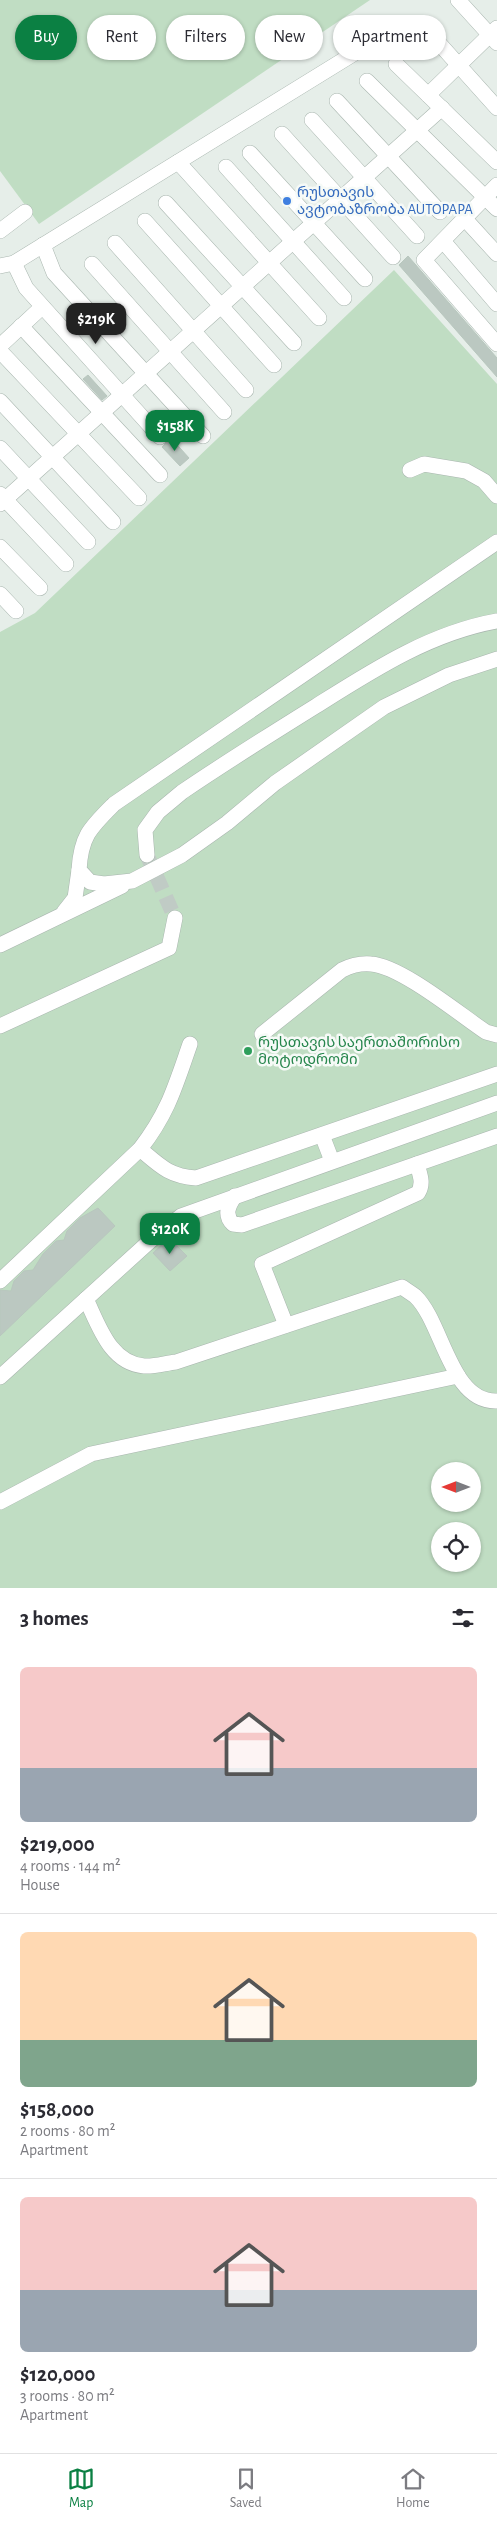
<!DOCTYPE html>
<meta charset="utf-8">
<style>
body{margin:0;font-family:"Alegreya Sans","Noto Sans Georgian",sans-serif;background:#f7f7f7;color:#2b2b33;height:100vh;display:flex;flex-direction:column;font-size:19px;white-space:nowrap}
*{box-sizing:border-box;margin:0}
p{font-size:16px;color:#7c7c81}
.icon{flex:none;width:28px;height:28px;fill:none;stroke:currentColor;stroke-width:2;stroke-linecap:round;stroke-linejoin:round}
.map{position:relative;height:1588px;overflow:hidden}
.sheet{display:flex;flex-direction:column;background:#fff;flex:1}
.sheet>*{flex:none}
.top-card{position:absolute;left:15px;top:15px;width:468px;height:45px;display:flex;gap:10px}
.needle{width:32px;rotate:270deg}
.tools{position:absolute;left:431px;top:1462px;display:grid;gap:10px}
.tools a{display:grid;place-items:center;width:50px;height:50px;border-radius:50%;background:#fff;box-shadow:0 1px 4px #0004;font-size:25px}
.price{position:absolute;translate:-50% -42px;padding:0 11px;border-radius:10px;background:#0b8043;color:#fff;font-size:16px;line-height:32px;filter:drop-shadow(0 1px 2px #0008)}
.price::after{content:'';position:absolute;left:50%;top:30px;width:15px;height:11px;margin-left:-8px;background:inherit;clip-path:polygon(0 0,100% 0,50% 100%)}
.price.active{background:#222;color:#fff}
ul{padding:0;list-style:none}
li{display:grid;align-content:center;gap:10px;height:265px;padding:0 20px}
li+li{border-top:1px solid #e1e1e2}
li span{display:grid;place-items:center;height:155px;border-radius:8px;color:#555}
li>.icon{margin-inline-start:auto}
span .icon{width:90px;height:90px;fill:#fffc;stroke-width:1}
li b{font-size:21px}
h2{display:flex;justify-content:space-between;align-items:center;height:60px;padding:0 20px;font-size:21px}
.tag{padding:0 18px;border-radius:22px;background:#fff;box-shadow:0 1px 4px #0004;font-size:18px;line-height:45px}
.tag.active{background:#0b8043;color:#fff}
.menu{display:flex;justify-content:space-around;align-items:center;height:70px;border-top:1px solid #e1e1e2;background:#fff;font-size:14px;color:#7c7c81}
.menu a{display:grid;justify-items:center;gap:2px}
.menu .active{color:#0b8043}
.map>svg:first-child{display:block}
.green{fill:#c0ddc3;fill-rule:evenodd}
.building{fill:#bbc8c1;stroke:#b8c7be}
.lines{fill:none;stroke-linecap:round;stroke-linejoin:round}
.minor-tunnel{stroke:#c0cbc5;stroke-width:15;stroke-dasharray:15 8;stroke-linecap:butt}
.minor-casing{stroke:#a9b6af;stroke-width:16}
.minor{stroke:#fff;stroke-width:15}
.shop-dot{fill:#3f7fe0;stroke:#f6faf7;stroke-width:2}
.leisure-dot{fill:#2e9e5b;stroke:#f6faf7;stroke-width:2}
.labels{text-anchor:middle;dominant-baseline:central;stroke-width:5;stroke-linejoin:round;paint-order:stroke}
.shop-label{font-size:15px;fill:#366cbe;stroke:#f6faf7;text-anchor:start}
.leisure-label{font-size:15px;fill:#27864d;stroke:#f6faf7;text-anchor:start}
</style>
<div class="map">
<svg width="497" height="1588" viewBox="0 0 497 1588">
<rect width="100%" height="100%" fill="#e6eee9"/>
<g class="green">
<polygon points="0,0 370,0 39,224 0,171"/>
<path d="M394 270 497 384V1588H0V632L35 613ZM440 1471H472V1504H440ZM440 1531H472V1564H440Z"/>
</g>
<g class="building">
<polygon points="408,256 497,358 497,377 399,265"/>
<polygon points="88,375 107,396 102,400 83,379"/>
<polygon points="171,438 189,458 180,466 162,447"/>
<polygon points="98,1208 115,1226 0,1336 0,1290 11,1291 14,1281 24,1271 33,1270 43,1254 56,1241 64,1240 67,1231 80,1218"/>
<polygon points="169,1238 187,1256 170,1271 153,1253"/>
</g>
<g class="lines">
<polyline class="minor-tunnel" points="147,855 175,918"/>
<defs>
<g id="minor">
<polyline points="458,0 497,43"/>
<polyline points="497,28 428,95 497,162"/>
<polyline points="396,64 428,95"/>
<polyline points="367,81 497,209"/>
<polyline points="337,101 440,212"/>
<polyline points="312,120 417,236"/>
<polyline points="282,134 393,257"/>
<polyline points="250,153 365,279"/>
<polyline points="178,162 319,318"/>
<polyline points="226,167 344,298"/>
<polyline points="497,185 424,260 497,344"/>
<polyline points="166,203 294,343"/>
<polyline points="465,219 497,254"/>
<polyline points="145,221 274,365"/>
<polyline points="0,231 25,212"/>
<polyline points="443,241 497,304"/>
<polyline points="115,243 246,390"/>
<polyline points="43,245 54,273 203,436"/>
<polyline points="14,263 26,288 160,437"/>
<polyline points="92,264 224,412"/>
<polyline points="0,266 14,263 397,27 407,26 428,31 497,108"/>
<polyline points="21,326 160,475"/>
<polyline points="0,346 42,307"/>
<polyline points="0,351 139,498"/>
<polyline points="0,401 113,522"/>
<polyline points="0,448 88,542"/>
<polyline points="410,470 424,464 466,471 484,481 497,496"/>
<polyline points="0,494 66,564"/>
<polyline points="0,504 442,108"/>
<path d="M497 542 114 804C90 828 81 836 79 870L90 882 104 884 132 881 182 855 227 823 275 783 384 707 449 675 497 659"/>
<polyline points="0,547 40,588"/>
<polyline points="0,594 16,611"/>
<path d="M147 855 145 830 158 812 182 792C226 762 271 734 316 706 373 670 430 633 497 621"/>
<polyline points="64,912 75,898 79,870"/>
<polyline points="0,945 122,886"/>
<polyline points="0,1026 169,948 175,918"/>
<path d="M262 1034 342 970C352 965 360 963 371 964 401 966 459 1014 486 1032L497 1035"/>
<polyline points="322,1135 332,1161"/>
<path d="M140 1149C160 1166 169 1176 196 1178L497 1074"/>
<path d="M235 1196C228 1206 224 1215 233 1224L242 1225 497 1136"/>
<path d="M0 1281 140 1149C168 1113 175 1087 190 1044"/>
<path d="M86 1299C99 1326 110 1363 144 1366 154 1367 166 1363 176 1362L402 1287C406 1290 411 1293 415 1296 443 1322 450 1403 497 1401"/>
<path d="M286 1325 262 1264 418 1193C424 1183 420 1175 417 1164"/>
<polyline points="0,1377 150,1241 181,1216 497,1103"/>
<polyline points="0,1502 91,1454 458,1376"/>
</g>
</defs>
<use href="#minor" class="minor-casing"/>
<use href="#minor" class="minor"/>
</g>
<circle class="shop-dot" cx="287" cy="201" r="5"/>
<circle class="leisure-dot" cx="248" cy="1051" r="5"/>
<g class="labels">
<g class="shop-label">
<text x="297" y="192">რუსთავის<tspan x="297" dy="17">ავტობაზრობა AUTOPAPA</tspan></text>
</g>
<g class="leisure-label">
<text x="258" y="1042">რუსთავის საერთაშორისო<tspan x="258" dy="17">მოტოდრომი</tspan></text>
</g>
</g>
</svg>
<div class="tools">
<a><svg class="needle" viewBox="-14 -14 28 28"><path d="M0-13l5 13h-10z" fill="#e53935"/><path d="M0 13l5-13h-10z" fill="#7c7c81"/></svg></a>
<a><svg class="icon" aria-label="locate" viewBox="0 0 24 24"><circle cx="12" cy="12" r="6"/><path d="M12 2v4M12 18v4M2 12h4M18 12h4"/></svg></a>
</div>
<b class="price active" style="left:96px;top:345px">$219K</b>
<b class="price" style="left:175px;top:452px">$158K</b>
<b class="price" style="left:170px;top:1255px">$120K</b>
<div class="top-card">
<a class="tag active">Buy</a>
<a class="tag">Rent</a>
<a class="tag">Filters</a>
<a class="tag">New</a>
<a class="tag">Apartment</a>
</div>
</div>
<section class="sheet">
<h2>3 homes<svg class="icon" aria-label="filters" viewBox="0 0 24 24"><path d="M4 7h16M4 17h16"/><circle cx="9" cy="7" r="2"/><circle cx="15" cy="17" r="2"/></svg></h2>
<ul>
<li><span style="background:linear-gradient(#f6c9c9 65%,#9aa5b1 0)"><svg class="icon" aria-label="home" viewBox="0 0 24 24"><path d="M3 11l9-7 9 7M6 9v11h12V9"/></svg></span><div><b>$219,000</b><p>4 rooms · 144 m²</p><p>House</p></div></li>
<li><span style="background:linear-gradient(#ffd9b3 70%,#7fa58c 0)"><svg class="icon" aria-label="home" viewBox="0 0 24 24"><path d="M3 11l9-7 9 7M6 9v11h12V9"/></svg></span><div><b>$158,000</b><p>2 rooms · 80 m²</p><p>Apartment</p></div></li>
<li><span style="background:linear-gradient(#f6c9c9 60%,#9aa5b1 0)"><svg class="icon" aria-label="home" viewBox="0 0 24 24"><path d="M3 11l9-7 9 7M6 9v11h12V9"/></svg></span><div><b>$120,000</b><p>3 rooms · 80 m²</p><p>Apartment</p></div></li>
</ul>
</section>
<nav class="menu">
<a class="active"><svg class="icon" aria-label="map" viewBox="0 0 24 24"><path d="M3 6l6-2 6 2 6-2v14l-6 2-6-2-6 2zM9 4v14M15 6v14"/></svg>Map</a>
<a><svg class="icon" aria-label="saved" viewBox="0 0 24 24"><path d="M7 4h10v16l-5-4-5 4z"/></svg>Saved</a>
<a><svg class="icon" aria-label="home" viewBox="0 0 24 24"><path d="M3 11l9-7 9 7M6 9v11h12V9"/></svg>Home</a>
</nav>
